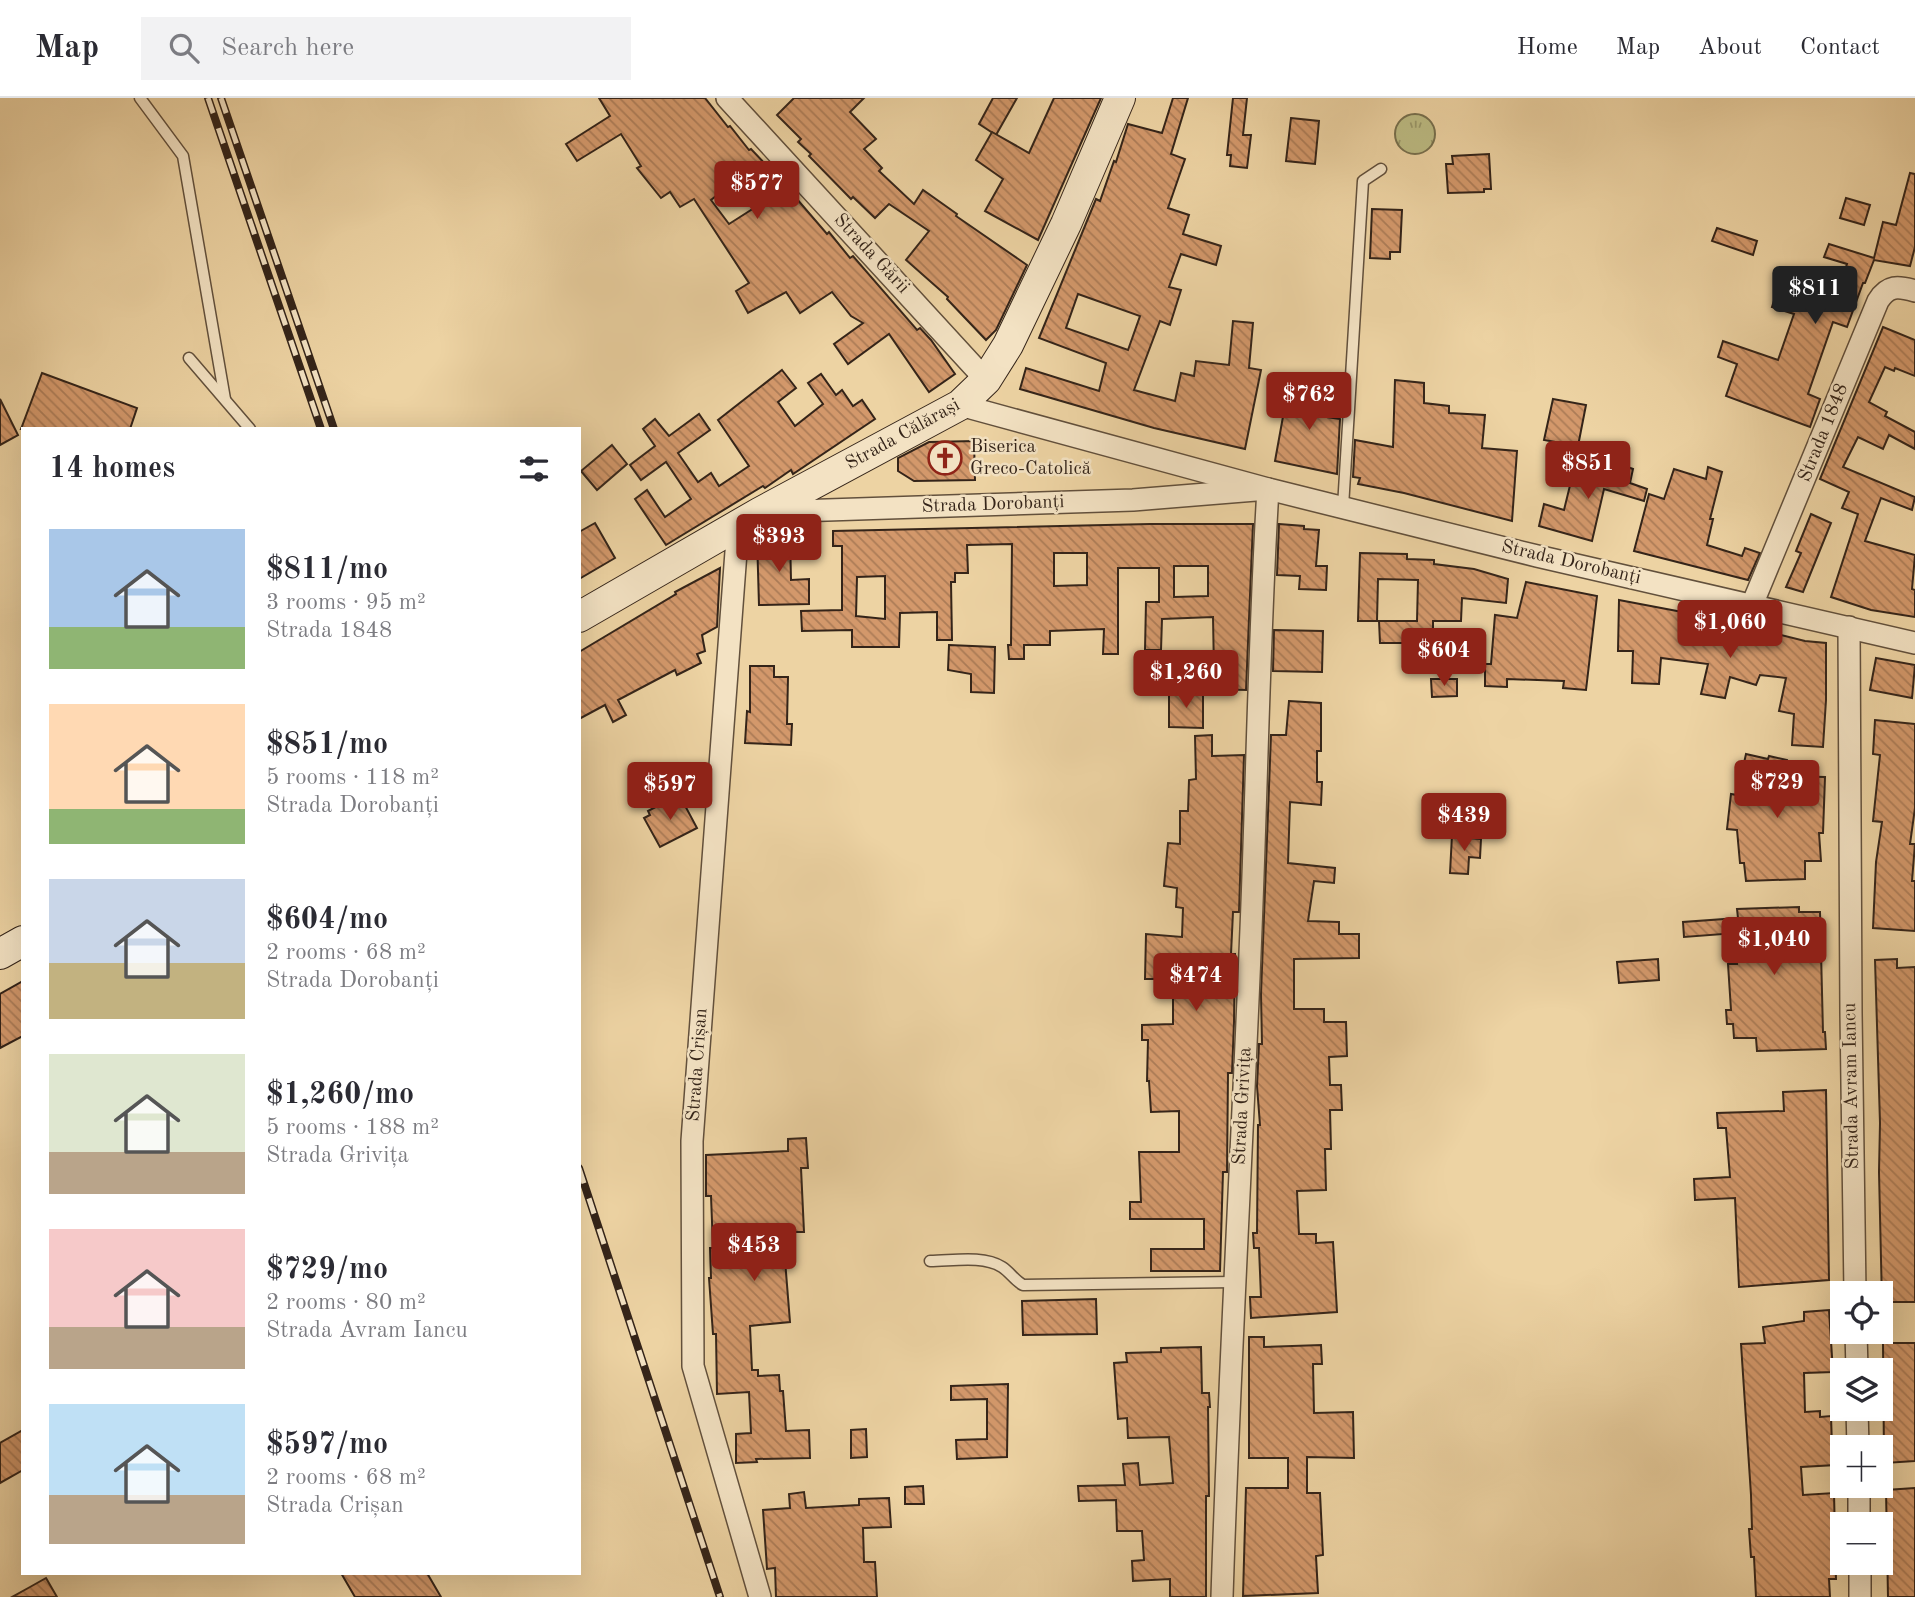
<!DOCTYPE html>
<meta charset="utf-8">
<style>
body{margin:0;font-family:"Old Standard TT",serif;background:#f2f2f3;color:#2b2b33;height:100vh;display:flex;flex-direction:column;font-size:26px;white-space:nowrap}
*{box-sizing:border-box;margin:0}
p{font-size:23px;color:#7c7c81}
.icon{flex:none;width:38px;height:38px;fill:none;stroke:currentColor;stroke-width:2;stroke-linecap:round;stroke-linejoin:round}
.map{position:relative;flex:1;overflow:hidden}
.side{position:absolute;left:21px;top:329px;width:560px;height:1148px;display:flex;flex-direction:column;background:#fff;border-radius:0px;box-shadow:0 7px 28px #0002}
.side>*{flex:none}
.buttons{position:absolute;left:1830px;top:1183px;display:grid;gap:14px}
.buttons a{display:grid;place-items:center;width:63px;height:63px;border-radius:0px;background:#fff;box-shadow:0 7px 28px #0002;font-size:35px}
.price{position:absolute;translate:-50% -60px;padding:0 16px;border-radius:7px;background:#8f2418;color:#fff;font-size:23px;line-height:46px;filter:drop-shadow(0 2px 4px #0008)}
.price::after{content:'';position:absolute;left:50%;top:42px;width:21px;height:16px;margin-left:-10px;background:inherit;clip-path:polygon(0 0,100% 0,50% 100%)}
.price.selected{background:#222;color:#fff}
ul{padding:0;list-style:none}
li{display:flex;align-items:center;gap:21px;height:175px;padding:0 28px}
li span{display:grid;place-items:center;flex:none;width:196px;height:140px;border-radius:0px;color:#555}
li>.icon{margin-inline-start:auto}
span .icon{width:84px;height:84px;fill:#fffc;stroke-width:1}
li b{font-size:30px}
h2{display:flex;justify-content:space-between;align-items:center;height:84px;padding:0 28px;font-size:30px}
header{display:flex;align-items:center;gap:42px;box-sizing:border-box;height:98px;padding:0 35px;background:#fff;border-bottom:2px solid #e1e1e2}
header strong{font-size:33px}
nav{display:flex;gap:38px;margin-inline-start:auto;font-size:24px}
.search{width:490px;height:63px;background:#f2f2f3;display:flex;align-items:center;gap:18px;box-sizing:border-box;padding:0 24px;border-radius:0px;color:#7c7c81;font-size:26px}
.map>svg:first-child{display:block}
.grass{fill:url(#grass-tufts);stroke:#78704e;stroke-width:2}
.building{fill:url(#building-back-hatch);stroke:#342419;stroke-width:2;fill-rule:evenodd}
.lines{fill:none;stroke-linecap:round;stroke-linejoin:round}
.lane-casing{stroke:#62503c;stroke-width:13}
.street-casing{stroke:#62503c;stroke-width:24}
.secondary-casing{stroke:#342419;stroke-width:32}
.lane{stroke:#f3e2c3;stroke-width:10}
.street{stroke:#f3e2c3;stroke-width:21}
.secondary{stroke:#f3e2c3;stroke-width:30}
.rail-casing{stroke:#342419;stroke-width:8}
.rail{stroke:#f3e2c3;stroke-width:5;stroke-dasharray:16;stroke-linecap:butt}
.labels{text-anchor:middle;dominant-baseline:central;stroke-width:5;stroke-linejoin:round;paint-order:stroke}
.street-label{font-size:19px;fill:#342419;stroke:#f3e2c3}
.poi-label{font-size:19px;fill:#342419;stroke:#f3e2c3;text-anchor:start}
</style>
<header>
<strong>Map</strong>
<div class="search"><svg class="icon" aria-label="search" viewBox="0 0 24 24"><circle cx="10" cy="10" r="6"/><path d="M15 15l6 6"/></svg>Search here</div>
<nav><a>Home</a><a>Map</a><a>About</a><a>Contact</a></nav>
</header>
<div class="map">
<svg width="1915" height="1499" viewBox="0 0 1915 1499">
<defs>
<pattern id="grass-tufts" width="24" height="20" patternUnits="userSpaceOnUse" patternTransform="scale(1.75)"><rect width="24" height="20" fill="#bcbb83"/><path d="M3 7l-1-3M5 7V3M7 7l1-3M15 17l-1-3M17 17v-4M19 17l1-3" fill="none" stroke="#9a986a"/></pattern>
<pattern id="building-back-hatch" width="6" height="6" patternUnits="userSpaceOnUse" patternTransform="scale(1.75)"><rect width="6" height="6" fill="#d3986b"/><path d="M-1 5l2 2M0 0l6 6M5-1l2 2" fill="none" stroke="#ac7c57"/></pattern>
</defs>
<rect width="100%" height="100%" fill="#edd3a3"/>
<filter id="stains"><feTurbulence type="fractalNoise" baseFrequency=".00286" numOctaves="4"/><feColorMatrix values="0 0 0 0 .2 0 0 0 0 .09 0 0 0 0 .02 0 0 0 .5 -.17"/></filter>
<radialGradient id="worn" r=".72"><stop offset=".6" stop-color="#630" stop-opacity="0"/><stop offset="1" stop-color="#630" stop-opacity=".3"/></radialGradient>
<circle class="grass" cx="1415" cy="36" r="20"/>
<g class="building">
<path d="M599 0H705L728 29 730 28 749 52 751 51 784 86 827 136 829 134 850 160 853 158 917 232 920 230 931 242 955 276 929 294 889 236 848 266 834 246 863 225 851 218 832 194 800 215 786 194 748 215 736 193 749 185 694 101 680 109 670 94 661 100 637 70 641 68 621 36 577 63 566 46 610 18ZM734 84 754 110 729 126 711 102Z"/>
<polygon points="794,0 864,0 850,14 876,41 864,51 882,70 879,73 914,106 923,92 957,116 956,118 1027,167 996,232 986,242 947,201 948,199 906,162 929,133 889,106 875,120 853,99 851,101 809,58 811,56 798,44 801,41 777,17"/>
<polygon points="993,0 1017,0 996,37 979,26"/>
<polygon points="1054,0 1101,0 1038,142 985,113 1003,81 976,62 992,34 1029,55"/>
<path d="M1173 0H1188L1171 56 1185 61 1168 110 1189 117 1183 136 1221 148 1216 167 1181 156 1169 189 1181 192 1170 227 1160 223 1134 292 1175 303 1181 275 1194 278 1196 263 1229 267 1233 223 1253 225 1249 270 1261 272 1245 351 1154 330 1020 291 1026 270 1099 293 1106 265 1039 240 1096 101 1100 103 1114 63 1116 64 1128 26 1162 35ZM1078 196 1140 218 1128 252 1066 230Z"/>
<polygon points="1233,0 1247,0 1243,37 1251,37 1247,70 1230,68 1231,57 1227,57"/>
<polygon points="1291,20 1319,23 1315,66 1286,63"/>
<polygon points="1489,56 1491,91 1484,91 1484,94 1448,95 1446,66 1453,66 1452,58"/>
<polygon points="1910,75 1915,76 1915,149 1910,168 1874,162 1865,185 1863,185 1847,229 1833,224 1808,296 1820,301 1810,329 1726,298 1737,266 1718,259 1723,243 1778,262 1794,216 1772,209 1778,190 1795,196 1799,188 1836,198 1847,166 1824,159 1829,146 1874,160 1883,124 1896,127"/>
<polygon points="1846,100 1870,107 1864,127 1840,120"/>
<polygon points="1372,111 1402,112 1400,154 1390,154 1390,161 1370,160"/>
<polygon points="1717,130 1757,143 1753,157 1712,143"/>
<polygon points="1883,229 1915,242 1915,278 1895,270 1894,273 1885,269 1869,304 1887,314 1885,318 1915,334 1915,351 1889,337 1883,351 1858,339 1843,369 1915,399 1912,412 1881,400 1865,443 1915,457 1912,491 1915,492 1915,519 1871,512 1831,499 1858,416 1842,410 1849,394 1820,381"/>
<polygon points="782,272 796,290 778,304 795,328 823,306 808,285 821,276 836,297 842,292 853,308 862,302 875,321 793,376 791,372 765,390 763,388 666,447 635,401 647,392 665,419 691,401 666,364 641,382 630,367 655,348 643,331 655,321 669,338 699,316 710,332 678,355 698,384 711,375 719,388 749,368 718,322"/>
<polygon points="42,275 137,310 130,331 21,331"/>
<polygon points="1308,276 1324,277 1319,318 1340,321 1337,376 1275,363 1286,302 1305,305"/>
<polygon points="1395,282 1424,285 1424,305 1449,308 1449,315 1485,317 1482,350 1517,353 1512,423 1404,395 1358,386 1360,380 1353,379 1355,342 1393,349"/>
<polygon points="0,301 18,337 0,347"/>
<polygon points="1553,301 1586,307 1578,348 1544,342"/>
<polygon points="974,343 975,382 914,383 898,373 898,360 929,344"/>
<polygon points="612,347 627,366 597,392 581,373"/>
<polygon points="1619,366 1633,371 1630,385 1647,391 1644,403 1604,391 1592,443 1539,428 1544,406 1564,412 1575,367 1615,380"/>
<polygon points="1708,369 1722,374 1710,421 1713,421 1707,447 1742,458 1745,450 1760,455 1748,482 1634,453 1649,396 1664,401 1674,371 1706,381"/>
<polygon points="1811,416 1831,425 1803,494 1786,489 1801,455 1796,453"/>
<polygon points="595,425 615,460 579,481 579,434"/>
<path d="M1150 426H1253L1246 592 1209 591V574H1214L1213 519 1162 521 1161 552H1145L1146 504H1159V470H1118V556H1103L1104 531 1050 533V547H1024V561H1009L1008 547H1011L1012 446 967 447 968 475H955V484H951L952 542H937V514L900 515 899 549H852V532L802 533 801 513 842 512V448H833V433ZM1054 455H1087V487L1054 488ZM1174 468H1208V498L1174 499ZM885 478V521L856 518 857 479Z"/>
<polygon points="1279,426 1304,428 1304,431 1319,432 1316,468 1327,468 1326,492 1299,491 1300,478 1277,477"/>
<polygon points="790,438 791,482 809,481 809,506 759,507 757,439"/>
<polygon points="1360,455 1407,456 1407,461 1434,462 1434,466 1474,471 1508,481 1506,505 1462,500 1461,523 1433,523 1433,545 1380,545 1379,523 1417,523 1418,482 1378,481 1377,523 1358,523"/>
<polygon points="720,470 717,529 702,537 705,553 697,556 701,565 677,577 675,572 618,602 626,617 613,624 605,607 579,621 579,554 676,496 675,494"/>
<polygon points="1526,484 1597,498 1586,592 1563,590 1564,583 1507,581 1507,589 1485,588 1485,566 1491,566 1495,517 1517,520"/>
<polygon points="1619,502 1714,520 1805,543 1826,545 1826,602 1823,649 1792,647 1794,616 1779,613 1786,580 1760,577 1756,587 1730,579 1725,600 1701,596 1708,566 1661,560 1659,586 1632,585 1633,553 1618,553"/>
<polygon points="1274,532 1323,533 1322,574 1273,573"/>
<polygon points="949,547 995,549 994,595 971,594 971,576 948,572"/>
<polygon points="1876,560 1915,567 1912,600 1870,592"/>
<polygon points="750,568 774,568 774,579 788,579 787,626 792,626 791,647 745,645 747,613 750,614"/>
<polygon points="1431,581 1457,581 1457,598 1432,599"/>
<polygon points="1169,594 1203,595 1203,630 1169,629"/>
<polygon points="1289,603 1321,605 1321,653 1317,653 1317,684 1322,684 1321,707 1290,704 1288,765 1335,770 1334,785 1314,783 1308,823 1339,824 1339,836 1359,836 1359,860 1294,861 1294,911 1324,911 1324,924 1346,924 1347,958 1329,959 1330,987 1341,987 1342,1012 1330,1012 1331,1051 1325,1051 1326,1092 1297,1093 1299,1136 1316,1136 1316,1145 1333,1144 1337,1214 1251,1220 1250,1199 1261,1199 1259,1150 1254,1150 1253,1135 1257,1135 1258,1027 1260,1027 1257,988 1259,946 1262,946 1261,896 1271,637 1286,637"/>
<polygon points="1875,622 1915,626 1915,710 1910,746 1915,746 1912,783 1915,783 1915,833 1873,830 1876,764 1882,724 1873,723 1880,657 1873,656"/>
<polygon points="1212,637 1212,658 1244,657 1239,814 1233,814 1231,856 1235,856 1234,924 1232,975 1228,975 1227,1074 1223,1074 1220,1173 1151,1173 1151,1151 1204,1151 1204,1121 1130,1121 1130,1104 1141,1104 1139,1054 1179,1054 1179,1013 1151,1014 1149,983 1147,983 1148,942 1142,942 1142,927 1173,926 1173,881 1145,881 1146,836 1182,839 1183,810 1176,809 1177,790 1164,788 1168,745 1180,746 1180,713 1188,713 1189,682 1196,681 1195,638"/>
<polygon points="1746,656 1768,661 1769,658 1787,662 1785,678 1825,679 1823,735 1819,735 1821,763 1805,763 1805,781 1746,783 1744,765 1740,765 1737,732 1727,731 1731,696 1737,697"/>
<polygon points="682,702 697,730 660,749 644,720 650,717 648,713 665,704 668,709"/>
<polygon points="1452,737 1469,737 1469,740 1481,741 1480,760 1469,759 1468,776 1450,775"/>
<polygon points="1799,809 1799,814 1820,814 1823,934 1825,934 1826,951 1757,953 1756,940 1734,940 1733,926 1727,926 1726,912 1731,912 1728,866 1737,866 1736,835 1684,839 1683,824 1738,820 1737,811"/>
<polygon points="1658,861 1659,882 1619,885 1617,864"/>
<polygon points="1897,861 1897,870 1915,869 1915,1204 1882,1204 1879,1074 1880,1025 1875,862"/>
<polygon points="23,883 23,938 0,950 0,896"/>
<polygon points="1826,992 1829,1182 1739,1189 1735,1100 1695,1102 1694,1081 1730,1079 1726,1030 1718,1030 1717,1015 1784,1013 1783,994"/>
<polygon points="806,1040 808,1070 801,1070 804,1134 787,1134 788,1162 785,1162 790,1224 750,1228 752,1272 758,1272 758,1278 779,1277 780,1293 783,1293 786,1333 809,1332 810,1360 756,1361 757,1364 736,1365 736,1336 751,1335 749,1294 717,1296 716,1236 713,1236 709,1180 711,1180 710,1150 713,1150 711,1098 706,1098 706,1057 788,1053 788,1041"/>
<polygon points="1096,1201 1097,1236 1023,1237 1022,1203"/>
<polygon points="1829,1212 1833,1274 1804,1275 1805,1314 1820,1313 1820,1319 1831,1318 1832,1348 1836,1348 1836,1367 1801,1369 1803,1397 1834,1395 1836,1481 1829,1481 1830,1499 1756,1499 1754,1459 1751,1459 1749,1431 1752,1431 1751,1397 1741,1246 1765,1245 1763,1229 1804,1223 1804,1214"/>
<polygon points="1249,1239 1264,1239 1264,1249 1321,1247 1322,1266 1313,1266 1314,1315 1353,1314 1354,1360 1307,1359 1307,1395 1320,1395 1323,1457 1316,1458 1318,1495 1243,1498 1246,1390 1288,1390 1288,1360 1249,1360"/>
<polygon points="1883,1245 1915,1245 1915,1363 1885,1365 1884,1360"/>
<polygon points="1201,1249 1202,1295 1209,1295 1210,1309 1208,1309 1209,1398 1206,1398 1206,1499 1170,1499 1170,1481 1133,1483 1132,1463 1144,1462 1142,1433 1117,1433 1116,1402 1079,1403 1078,1388 1125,1387 1123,1366 1138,1365 1140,1387 1173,1385 1169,1339 1128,1340 1127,1320 1118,1321 1114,1265 1127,1264 1126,1255 1161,1254 1161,1250"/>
<polygon points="1008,1286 1007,1359 957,1361 956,1342 987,1341 987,1301 951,1302 951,1288"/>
<polygon points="866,1331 867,1359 851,1360 851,1332"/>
<polygon points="23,1332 23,1372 0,1385 0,1345"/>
<polygon points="923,1388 924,1406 905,1406 905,1389"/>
<polygon points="1915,1390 1915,1499 1888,1499 1886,1392"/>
<polygon points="804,1394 806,1410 859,1407 859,1401 889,1400 891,1429 863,1430 864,1464 875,1464 877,1499 776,1499 775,1470 767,1471 763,1412 790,1410 789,1396"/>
<polygon points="341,1475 427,1475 441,1499 355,1499"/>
<polygon points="46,1480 57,1499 12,1499 30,1489"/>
</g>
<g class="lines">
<defs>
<g id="lane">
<polyline points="140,0 183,58 225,301"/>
<polyline points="189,260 250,331"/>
<polyline points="1343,409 1363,83 1381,71"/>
<path d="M930 1163C952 1163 983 1157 1002 1169 1010 1174 1014 1182 1023 1187L1234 1184"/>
</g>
<g id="street">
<polyline points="727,0 986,282"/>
<polyline points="960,307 1268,391 1537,458 1915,545"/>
<path d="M766 414 1133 402 1268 391C1259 538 1257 684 1251 831 1242 1054 1229 1276 1222 1499"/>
<polyline points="738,427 692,1043 693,1268 760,1499"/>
<path d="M1752 507 1878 203C1888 187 1898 188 1915 193"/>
<polyline points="1849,529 1851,915 1855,1195"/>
<polyline points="1856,1234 1857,1272"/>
<polyline points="1857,1311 1858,1349"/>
<polyline points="1859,1388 1859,1426"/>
<polyline points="1860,1465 1860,1499"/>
</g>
<g id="secondary">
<polyline points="579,519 759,415 960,307 986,282 1008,247 1066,126 1120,0"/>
<polyline points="0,856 23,843"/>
</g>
</defs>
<use href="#lane" class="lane-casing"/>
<use href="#street" class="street-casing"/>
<use href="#secondary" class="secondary-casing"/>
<use href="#lane" class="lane"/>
<use href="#street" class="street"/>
<use href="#secondary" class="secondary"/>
<defs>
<g id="rail">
<polyline points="208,0 321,331"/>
<polyline points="221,0 334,331"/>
<polyline points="579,1070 720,1499"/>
</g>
</defs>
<use href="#rail" class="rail-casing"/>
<use href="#rail" class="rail"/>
</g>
<defs>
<symbol id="church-ring" viewBox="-11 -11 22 22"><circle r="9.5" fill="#f3e2c3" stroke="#8f2418" stroke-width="1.5"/><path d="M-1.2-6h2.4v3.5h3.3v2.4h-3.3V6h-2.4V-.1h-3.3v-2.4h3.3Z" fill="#8f2418"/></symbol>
</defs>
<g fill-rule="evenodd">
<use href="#church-ring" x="926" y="341" width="38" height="38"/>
</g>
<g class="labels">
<g class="street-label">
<text transform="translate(871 156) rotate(47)">Strada Gării</text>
<text transform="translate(1824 335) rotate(-68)">Strada 1848</text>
<text transform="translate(903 337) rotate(-29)">Strada Călărași</text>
<text transform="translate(993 407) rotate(-2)">Strada Dorobanți</text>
<text transform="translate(1571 465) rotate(13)">Strada Dorobanți</text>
<text transform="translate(698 967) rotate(-86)">Strada Crișan</text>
<text transform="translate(1852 988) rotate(-91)">Strada Avram Iancu</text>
<text transform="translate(1243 1008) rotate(-87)">Strada Grivița</text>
</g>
<g class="poi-label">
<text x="970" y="349">Biserica<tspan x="970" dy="22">Greco-Catolică</tspan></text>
</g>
</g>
<rect width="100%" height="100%" filter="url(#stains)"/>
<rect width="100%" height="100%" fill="url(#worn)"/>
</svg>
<div class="buttons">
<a><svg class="icon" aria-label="locate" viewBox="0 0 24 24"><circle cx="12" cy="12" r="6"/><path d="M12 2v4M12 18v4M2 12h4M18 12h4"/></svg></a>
<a><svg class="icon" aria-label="layers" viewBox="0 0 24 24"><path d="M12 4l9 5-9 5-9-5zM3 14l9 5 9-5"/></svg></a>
<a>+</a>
<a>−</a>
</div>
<b class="price" style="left:757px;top:123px">$577</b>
<b class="price selected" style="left:1815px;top:228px">$811</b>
<b class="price" style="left:1309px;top:334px">$762</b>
<b class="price" style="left:1588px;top:403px">$851</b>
<b class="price" style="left:779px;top:476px">$393</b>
<b class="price" style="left:1730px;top:562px">$1,060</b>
<b class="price" style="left:1444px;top:590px">$604</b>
<b class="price" style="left:1186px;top:612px">$1,260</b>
<b class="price" style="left:1777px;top:722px">$729</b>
<b class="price" style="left:670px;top:724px">$597</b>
<b class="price" style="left:1464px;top:755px">$439</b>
<b class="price" style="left:1774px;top:879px">$1,040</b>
<b class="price" style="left:1196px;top:915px">$474</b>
<b class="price" style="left:754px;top:1185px">$453</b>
<section class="side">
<h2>14 homes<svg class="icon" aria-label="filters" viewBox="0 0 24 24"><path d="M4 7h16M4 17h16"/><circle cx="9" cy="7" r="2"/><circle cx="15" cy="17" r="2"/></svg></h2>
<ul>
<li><span style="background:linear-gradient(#a9c7e8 70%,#8fb573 0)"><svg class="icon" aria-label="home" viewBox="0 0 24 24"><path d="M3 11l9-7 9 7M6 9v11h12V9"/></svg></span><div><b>$811/mo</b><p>3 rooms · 95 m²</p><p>Strada 1848</p></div></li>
<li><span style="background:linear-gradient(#ffd9b3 75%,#8fb573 0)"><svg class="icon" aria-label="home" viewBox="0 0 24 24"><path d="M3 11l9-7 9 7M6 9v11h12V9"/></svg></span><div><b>$851/mo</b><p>5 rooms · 118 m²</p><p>Strada Dorobanți</p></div></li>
<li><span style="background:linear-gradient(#c9d6e8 60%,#c2b280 0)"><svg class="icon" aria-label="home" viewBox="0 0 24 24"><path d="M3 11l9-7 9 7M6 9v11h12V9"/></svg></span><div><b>$604/mo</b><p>2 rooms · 68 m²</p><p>Strada Dorobanți</p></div></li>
<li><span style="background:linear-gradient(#dfe7d0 70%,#b9a48a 0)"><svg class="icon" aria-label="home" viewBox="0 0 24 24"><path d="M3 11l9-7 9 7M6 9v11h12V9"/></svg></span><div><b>$1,260/mo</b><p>5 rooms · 188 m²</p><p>Strada Grivița</p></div></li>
<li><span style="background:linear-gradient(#f6c9c9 70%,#b9a48a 0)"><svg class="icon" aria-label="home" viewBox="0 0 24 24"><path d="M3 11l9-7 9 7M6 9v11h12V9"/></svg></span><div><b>$729/mo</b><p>2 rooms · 80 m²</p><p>Strada Avram Iancu</p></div></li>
<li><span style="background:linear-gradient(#bfe0f5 65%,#b9a48a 0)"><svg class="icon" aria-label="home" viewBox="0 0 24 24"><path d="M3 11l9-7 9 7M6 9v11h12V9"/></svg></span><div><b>$597/mo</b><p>2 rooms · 68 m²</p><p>Strada Crișan</p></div></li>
</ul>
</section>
</div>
